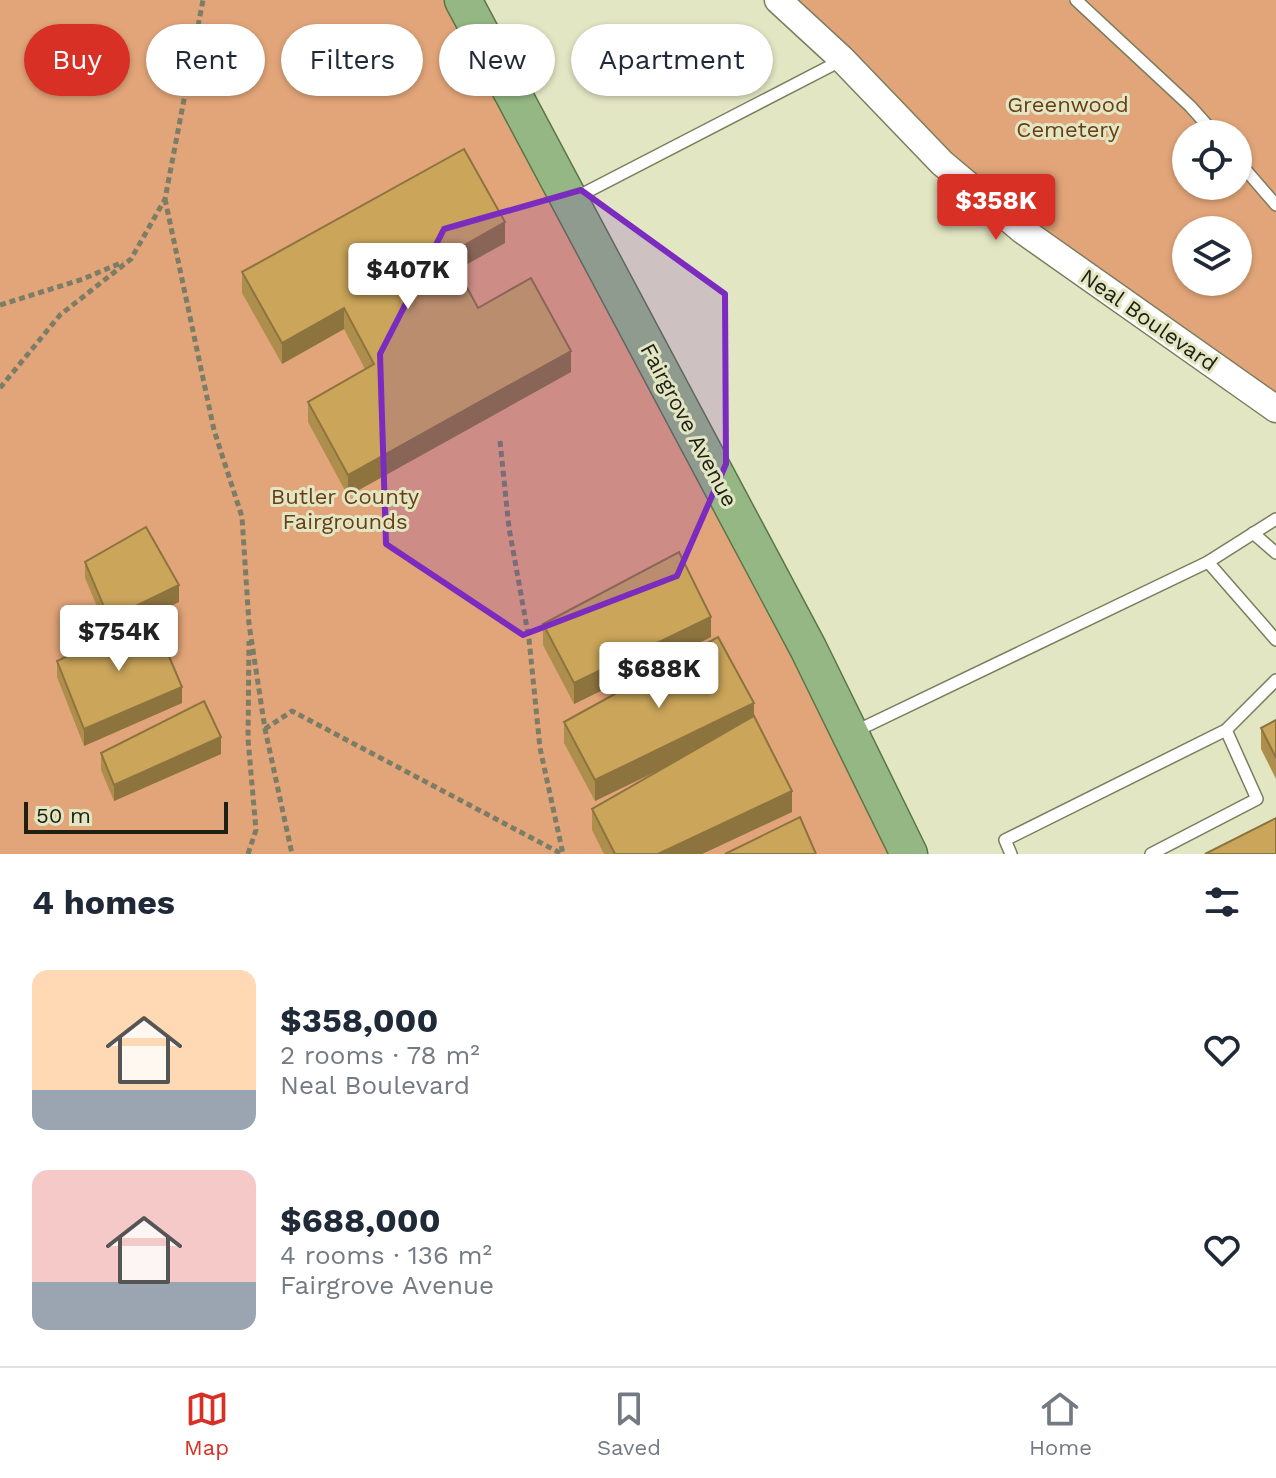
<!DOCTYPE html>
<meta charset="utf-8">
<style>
body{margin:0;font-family:"Work Sans",sans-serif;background:#f6f6f7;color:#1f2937;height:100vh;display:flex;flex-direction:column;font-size:30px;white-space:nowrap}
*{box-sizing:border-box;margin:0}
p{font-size:26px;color:#747a83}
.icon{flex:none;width:44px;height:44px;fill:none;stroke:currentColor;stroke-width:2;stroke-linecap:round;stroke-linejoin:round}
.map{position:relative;height:854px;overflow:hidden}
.sheet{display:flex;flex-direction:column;background:#fff;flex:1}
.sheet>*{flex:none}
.banner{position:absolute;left:24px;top:24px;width:800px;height:72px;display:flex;gap:16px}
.tools{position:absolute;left:1172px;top:120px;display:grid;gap:16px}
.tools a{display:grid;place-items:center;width:80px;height:80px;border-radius:50%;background:#fff;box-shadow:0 2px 6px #0004;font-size:40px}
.scale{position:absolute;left:24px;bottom:20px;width:204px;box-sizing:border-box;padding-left:8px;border:4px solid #1f2013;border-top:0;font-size:22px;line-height:28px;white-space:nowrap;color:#1f2013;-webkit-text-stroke:6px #e3e6c3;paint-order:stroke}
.price{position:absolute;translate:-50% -68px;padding:0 18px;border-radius:8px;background:#fff;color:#222;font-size:26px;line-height:52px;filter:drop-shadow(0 2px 4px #0008)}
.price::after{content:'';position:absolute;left:50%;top:48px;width:24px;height:18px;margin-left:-12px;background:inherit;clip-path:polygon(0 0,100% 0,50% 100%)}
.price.active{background:#d93025;color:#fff}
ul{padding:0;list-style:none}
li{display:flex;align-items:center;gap:24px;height:200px;padding:0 32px}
li span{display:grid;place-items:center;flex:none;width:224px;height:160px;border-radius:16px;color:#555}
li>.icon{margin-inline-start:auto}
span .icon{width:96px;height:96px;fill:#fffc;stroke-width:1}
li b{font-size:34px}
h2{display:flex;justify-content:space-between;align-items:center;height:96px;padding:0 32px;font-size:34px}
.chip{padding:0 28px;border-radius:36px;background:#fff;box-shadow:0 2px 6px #0004;font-size:28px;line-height:72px}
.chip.active{background:#d93025;color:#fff}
.dock{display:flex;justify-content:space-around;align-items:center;height:112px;border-top:2px solid #e0e1e3;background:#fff;font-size:22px;color:#747a83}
.dock a{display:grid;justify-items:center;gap:4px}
.dock .active{color:#d93025}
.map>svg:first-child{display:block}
.green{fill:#e2a579;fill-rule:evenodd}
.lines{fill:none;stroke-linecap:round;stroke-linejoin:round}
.service-casing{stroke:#7b7d5e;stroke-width:14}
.tertiary-casing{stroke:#7b7d5e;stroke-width:29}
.trunk-casing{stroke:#5a7649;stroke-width:39}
.path{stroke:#7b7d66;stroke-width:5;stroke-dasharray:6 4;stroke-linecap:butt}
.service{stroke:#fff;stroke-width:11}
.tertiary{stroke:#fff;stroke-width:26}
.trunk{stroke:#94b784;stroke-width:36}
.wall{fill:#ae8e4d}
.shaded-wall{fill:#8d743f}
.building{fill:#caa55a;stroke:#8d743f;stroke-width:2}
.marked{fill:#7b2cbf;fill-opacity:0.2;stroke:#7b2cbf;stroke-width:6;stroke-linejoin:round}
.labels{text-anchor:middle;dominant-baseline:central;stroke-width:6;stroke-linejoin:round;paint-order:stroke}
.park-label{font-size:22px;fill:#6a3d19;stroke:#e3e6c3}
.street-label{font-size:22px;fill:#1f2013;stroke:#e3e6c3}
</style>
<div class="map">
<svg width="1276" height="854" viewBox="0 0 1276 854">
<rect width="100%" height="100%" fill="#e3e6c3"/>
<g class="green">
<polygon points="0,0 463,0 909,854 0,854"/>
<path d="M778 0H1276V409L1022 230ZM1186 134H1238V186H1186ZM1186 230H1238V282H1186Z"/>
</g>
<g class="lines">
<defs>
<g id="service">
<polyline points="1076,0 1190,106 1215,134"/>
<polyline points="1238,161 1276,205"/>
<polyline points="573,199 842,60"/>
<polyline points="1253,533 1276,553"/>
<polyline points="1208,562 1276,519"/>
<polyline points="854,732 1208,562 1276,640"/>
<polyline points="1011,854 1005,840 1226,730 1276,680"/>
<polyline points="1151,854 1257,799 1226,730"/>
</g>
<polyline id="tertiary" points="778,0 842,59 942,163 1022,230 1276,409"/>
<polyline id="trunk" points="463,0 808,648 909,854"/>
</defs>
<use href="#service" class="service-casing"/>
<use href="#tertiary" class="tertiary-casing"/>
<use href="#trunk" class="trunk-casing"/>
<g class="path">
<polyline points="165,199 214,430 242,517 249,624 265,729 292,854"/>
<polyline points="0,305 83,279 123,262"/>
<polyline points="0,388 60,315 131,259 165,199 203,0"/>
<polyline points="500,441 509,528 529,639 540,748 563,854"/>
<polyline points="265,729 292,711 562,854"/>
<polyline points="248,854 256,830 248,739 249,641"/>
</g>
<use href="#service" class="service"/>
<use href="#tertiary" class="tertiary"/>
<use href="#trunk" class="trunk"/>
</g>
<g class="wall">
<polygon points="505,243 457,270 478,308 571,372 348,496 308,422 308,402 365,369 344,329 282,364 242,293 242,272"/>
<polygon points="85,562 179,602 109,635 85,578"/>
<polygon points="543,624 711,637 574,704 543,645"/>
<polygon points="57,661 182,703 84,746 57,677"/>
<polygon points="754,717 792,812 702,854 604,854 592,830 592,809 659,770 595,801 564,743 564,722"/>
<polygon points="1276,720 1276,779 1261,749 1261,728"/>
<polygon points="101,753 221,754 114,801 101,770"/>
</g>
<g class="shaded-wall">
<polygon points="505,222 505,243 449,274 449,254"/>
<polygon points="344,308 344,329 282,364 282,343"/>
<polygon points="571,351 571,372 348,496 348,475"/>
<polygon points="179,585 179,602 109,635 109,619"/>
<polygon points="711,617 711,637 574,704 574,683"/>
<polygon points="182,687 182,703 84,746 84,729"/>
<polygon points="754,703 754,724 595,801 595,780"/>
<polygon points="221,737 221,754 114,801 114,785"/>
<polygon points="792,791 792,812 702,854 658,854"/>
</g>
<g class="building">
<polygon points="464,149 505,222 449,254 478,308 531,278 571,351 348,475 308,402 374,364 344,308 282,343 242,272"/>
<polygon points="146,527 179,585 109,619 85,562"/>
<polygon points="679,552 711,617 574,683 543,624"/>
<polygon points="152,616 182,687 84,729 57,661"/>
<polygon points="718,637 754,703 595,780 564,722"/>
<polygon points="204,701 221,737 114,785 101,753"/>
<polygon points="754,716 792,791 658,854 615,854 592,809"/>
<polygon points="1276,720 1276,758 1261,728"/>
<polygon points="800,817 816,854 725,854"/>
<polygon points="1276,818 1276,854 1205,854"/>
</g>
<path class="marked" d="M581 190 725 294 726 464 677 576 523 635 386 544 380 354 444 229Z"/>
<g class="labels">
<g class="park-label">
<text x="1068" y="104">Greenwood<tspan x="1068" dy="25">Cemetery</tspan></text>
<text x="345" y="496">Butler County<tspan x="345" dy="25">Fairgrounds</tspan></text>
</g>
<g class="street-label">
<text transform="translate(1149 320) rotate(35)">Neal Boulevard</text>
<text transform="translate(689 425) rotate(62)">Fairgrove Avenue</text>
</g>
</g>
</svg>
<div class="tools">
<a><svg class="icon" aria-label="locate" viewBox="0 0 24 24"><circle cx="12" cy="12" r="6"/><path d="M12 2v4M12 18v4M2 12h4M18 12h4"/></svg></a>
<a><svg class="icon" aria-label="layers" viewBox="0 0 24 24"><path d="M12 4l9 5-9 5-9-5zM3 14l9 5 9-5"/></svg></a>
</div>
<div class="scale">50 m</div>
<b class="price active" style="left:996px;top:242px">$358K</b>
<b class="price" style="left:408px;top:311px">$407K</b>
<b class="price" style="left:119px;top:673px">$754K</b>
<b class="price" style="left:659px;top:710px">$688K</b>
<div class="banner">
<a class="chip active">Buy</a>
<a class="chip">Rent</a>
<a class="chip">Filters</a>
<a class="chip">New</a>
<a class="chip">Apartment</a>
</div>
</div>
<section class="sheet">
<h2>4 homes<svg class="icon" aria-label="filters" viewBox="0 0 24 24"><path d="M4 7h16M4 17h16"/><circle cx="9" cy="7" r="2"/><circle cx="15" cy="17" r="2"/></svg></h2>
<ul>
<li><span style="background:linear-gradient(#ffd9b3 75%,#9aa5b1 0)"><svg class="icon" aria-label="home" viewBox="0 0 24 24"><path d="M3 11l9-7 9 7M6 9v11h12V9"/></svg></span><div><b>$358,000</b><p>2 rooms · 78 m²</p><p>Neal Boulevard</p></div><svg class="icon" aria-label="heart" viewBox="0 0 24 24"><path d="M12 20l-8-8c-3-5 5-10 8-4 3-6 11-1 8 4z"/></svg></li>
<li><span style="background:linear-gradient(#f6c9c9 70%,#9aa5b1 0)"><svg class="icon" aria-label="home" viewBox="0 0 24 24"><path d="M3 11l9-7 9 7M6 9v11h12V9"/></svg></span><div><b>$688,000</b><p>4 rooms · 136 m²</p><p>Fairgrove Avenue</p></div><svg class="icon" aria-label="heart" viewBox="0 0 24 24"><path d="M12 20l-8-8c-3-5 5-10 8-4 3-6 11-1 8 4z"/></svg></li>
</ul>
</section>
<nav class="dock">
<a class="active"><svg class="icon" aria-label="map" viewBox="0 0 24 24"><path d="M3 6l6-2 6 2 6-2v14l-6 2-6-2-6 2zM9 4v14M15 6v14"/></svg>Map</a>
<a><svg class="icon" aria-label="saved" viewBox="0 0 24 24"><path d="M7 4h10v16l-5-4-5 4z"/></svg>Saved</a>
<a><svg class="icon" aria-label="home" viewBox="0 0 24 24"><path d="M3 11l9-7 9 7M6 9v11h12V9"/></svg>Home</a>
</nav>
